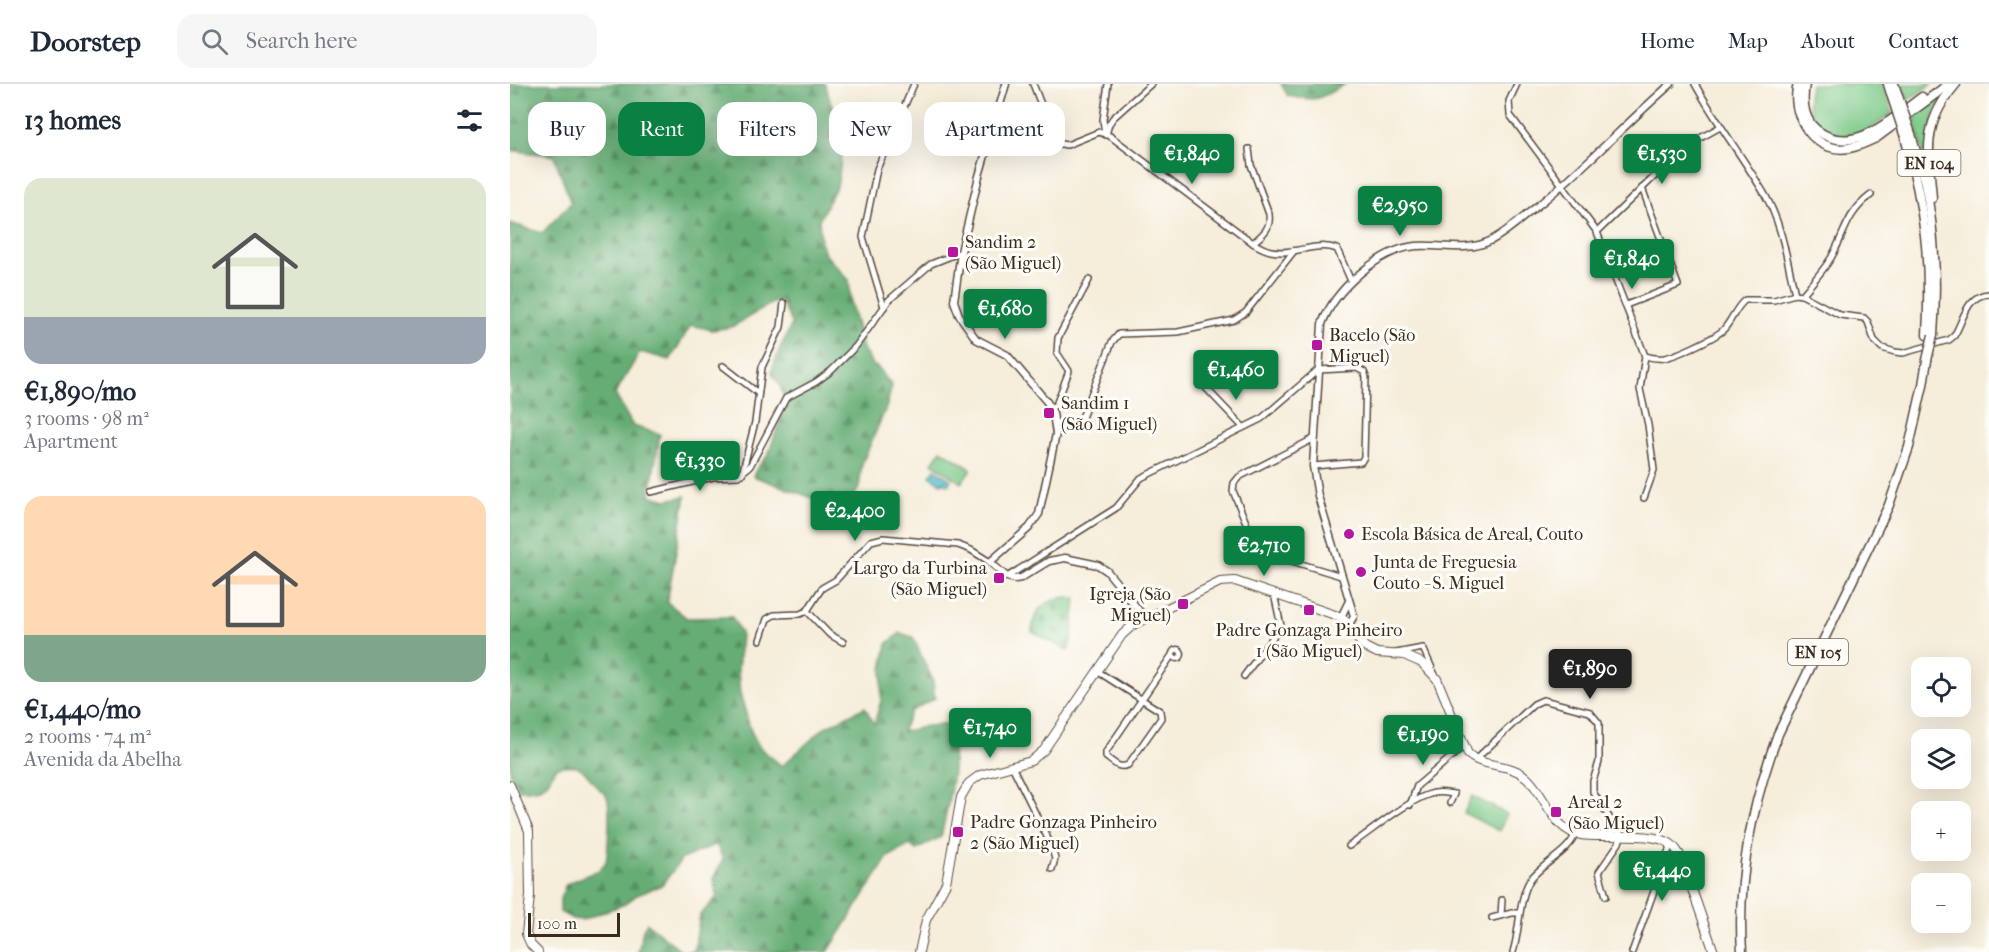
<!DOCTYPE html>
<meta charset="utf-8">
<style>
body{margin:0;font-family:"IM FELL French Canon",serif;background:#f6f6f7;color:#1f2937;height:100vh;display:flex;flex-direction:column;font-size:22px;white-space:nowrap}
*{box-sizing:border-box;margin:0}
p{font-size:20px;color:#747a83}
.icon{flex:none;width:33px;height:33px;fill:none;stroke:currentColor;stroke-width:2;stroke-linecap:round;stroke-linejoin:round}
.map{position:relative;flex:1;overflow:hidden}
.drawer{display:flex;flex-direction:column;background:#fff;width:510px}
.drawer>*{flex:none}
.top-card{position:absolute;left:18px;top:18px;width:570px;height:54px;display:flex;gap:12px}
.fabs{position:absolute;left:1401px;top:573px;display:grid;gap:12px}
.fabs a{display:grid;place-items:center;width:60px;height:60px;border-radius:12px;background:#fff;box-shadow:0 6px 24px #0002;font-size:30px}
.scale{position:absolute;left:18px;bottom:15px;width:92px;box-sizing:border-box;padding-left:6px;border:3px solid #3b2a1e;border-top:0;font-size:16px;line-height:21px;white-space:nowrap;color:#3b2a1e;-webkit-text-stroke:4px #fdfcf7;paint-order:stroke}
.price{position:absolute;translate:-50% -51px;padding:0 14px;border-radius:6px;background:#0b8043;color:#fff;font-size:20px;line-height:39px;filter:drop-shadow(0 2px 3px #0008)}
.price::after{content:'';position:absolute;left:50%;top:36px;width:18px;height:14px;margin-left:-9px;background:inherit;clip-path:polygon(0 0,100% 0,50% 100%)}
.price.selected{background:#222;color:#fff}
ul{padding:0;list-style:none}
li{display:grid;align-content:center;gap:12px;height:318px;padding:0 24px}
li span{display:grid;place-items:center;height:186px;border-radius:18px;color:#555}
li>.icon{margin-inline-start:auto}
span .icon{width:108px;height:108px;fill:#fffc;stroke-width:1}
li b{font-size:26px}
h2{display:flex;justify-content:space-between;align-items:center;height:72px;padding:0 24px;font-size:26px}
.tag{padding:0 21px;border-radius:18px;background:#fff;box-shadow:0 6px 24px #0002;font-size:21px;line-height:54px}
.tag.selected{background:#0b8043;color:#fff}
header{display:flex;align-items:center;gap:36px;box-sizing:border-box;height:84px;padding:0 30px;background:#fff;border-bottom:2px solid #e0e1e3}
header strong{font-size:28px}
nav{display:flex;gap:33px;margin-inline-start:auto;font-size:21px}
.search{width:420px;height:54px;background:#f6f6f7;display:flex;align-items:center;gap:15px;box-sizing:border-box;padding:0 21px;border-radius:18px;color:#747a83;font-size:22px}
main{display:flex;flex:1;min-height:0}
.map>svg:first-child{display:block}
.grass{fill:#7cc988;stroke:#5c7a53;stroke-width:1.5}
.forest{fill:url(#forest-firs);stroke:#506c49;stroke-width:1.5}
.cemetery{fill:url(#cemetery-stones);stroke:#5c7a53;stroke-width:1.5}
.water{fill:url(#water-waves);stroke:#467474;stroke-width:1.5}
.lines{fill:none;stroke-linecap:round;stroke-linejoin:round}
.stream{stroke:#52bfca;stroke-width:1.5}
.minor-casing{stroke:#57473a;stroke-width:8}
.tertiary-casing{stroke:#57473a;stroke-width:9}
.secondary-casing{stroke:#57473a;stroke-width:10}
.primary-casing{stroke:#57473a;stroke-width:11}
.minor{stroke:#fff;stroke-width:5}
.tertiary{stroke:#fff;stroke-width:6}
.secondary{stroke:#fff;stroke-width:8}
.primary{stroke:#fff;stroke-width:8}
.primary-bridge-casing{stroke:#57473a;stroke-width:11;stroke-linecap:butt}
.primary-bridge{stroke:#fff;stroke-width:8}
.poi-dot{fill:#b5179e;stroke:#fdfcf7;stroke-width:2}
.labels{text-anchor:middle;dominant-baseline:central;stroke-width:6;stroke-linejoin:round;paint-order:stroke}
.shield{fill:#fdfcf7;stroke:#75695f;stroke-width:1.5}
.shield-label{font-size:16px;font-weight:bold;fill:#3b2a1e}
.poi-label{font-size:18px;fill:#3b2a1e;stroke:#fdfcf7;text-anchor:start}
</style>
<header>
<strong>Doorstep</strong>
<div class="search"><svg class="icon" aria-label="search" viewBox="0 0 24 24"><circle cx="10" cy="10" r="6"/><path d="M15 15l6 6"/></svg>Search here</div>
<nav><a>Home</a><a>Map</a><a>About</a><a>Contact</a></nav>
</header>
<main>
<section class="drawer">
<h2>13 homes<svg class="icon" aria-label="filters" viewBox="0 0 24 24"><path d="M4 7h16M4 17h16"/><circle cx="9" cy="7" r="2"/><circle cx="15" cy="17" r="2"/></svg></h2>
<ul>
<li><span style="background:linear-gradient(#dfe7d0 75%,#9aa5b1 0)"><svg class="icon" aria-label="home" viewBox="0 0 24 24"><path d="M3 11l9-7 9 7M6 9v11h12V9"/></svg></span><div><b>€1,890/mo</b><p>3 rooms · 98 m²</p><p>Apartment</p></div></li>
<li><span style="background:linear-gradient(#ffd9b3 75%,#7fa58c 0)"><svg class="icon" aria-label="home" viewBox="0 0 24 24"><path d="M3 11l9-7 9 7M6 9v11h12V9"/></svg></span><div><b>€1,440/mo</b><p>2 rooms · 74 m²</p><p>Avenida da Abelha</p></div></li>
</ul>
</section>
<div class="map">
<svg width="1479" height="868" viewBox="0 0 1479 868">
<defs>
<pattern id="forest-firs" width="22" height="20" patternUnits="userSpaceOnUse" patternTransform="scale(1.5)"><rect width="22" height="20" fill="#65ad74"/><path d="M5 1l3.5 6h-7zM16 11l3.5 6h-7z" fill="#548d5f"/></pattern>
<pattern id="cemetery-stones" width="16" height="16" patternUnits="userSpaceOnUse" patternTransform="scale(1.5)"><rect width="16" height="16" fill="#7cc988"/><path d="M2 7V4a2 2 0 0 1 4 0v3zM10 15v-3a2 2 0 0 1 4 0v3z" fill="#67a36f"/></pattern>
<pattern id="water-waves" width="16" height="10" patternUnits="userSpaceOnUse" patternTransform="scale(1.5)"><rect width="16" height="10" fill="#52bfca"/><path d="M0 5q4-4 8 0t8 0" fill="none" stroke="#459ba3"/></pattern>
</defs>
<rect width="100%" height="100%" fill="#fdfcf7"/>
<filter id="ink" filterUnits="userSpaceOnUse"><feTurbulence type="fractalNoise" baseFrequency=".0167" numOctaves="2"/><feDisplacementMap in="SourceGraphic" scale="12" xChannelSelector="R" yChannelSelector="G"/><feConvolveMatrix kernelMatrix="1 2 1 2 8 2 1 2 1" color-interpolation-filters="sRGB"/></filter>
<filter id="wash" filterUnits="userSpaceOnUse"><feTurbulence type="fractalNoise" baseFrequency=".008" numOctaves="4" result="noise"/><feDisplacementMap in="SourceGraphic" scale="24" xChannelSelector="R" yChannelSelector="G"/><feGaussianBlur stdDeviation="1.35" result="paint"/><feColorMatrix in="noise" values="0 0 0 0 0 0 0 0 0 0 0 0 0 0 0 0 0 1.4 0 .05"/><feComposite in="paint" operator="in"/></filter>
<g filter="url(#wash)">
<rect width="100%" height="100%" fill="#f6edda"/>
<g class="grass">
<path d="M1301 0H1373L1383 29C1372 36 1360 47 1347 50 1324 57 1297 38 1298 14 1298 9 1300 4 1301 0Z"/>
<polygon points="1391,0 1422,0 1398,16"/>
<polygon points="1435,11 1424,30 1418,88 1404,32"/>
<polygon points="431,366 461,385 451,399 422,379"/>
<polygon points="962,712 997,730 989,747 954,729"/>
</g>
<g class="forest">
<path d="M0 0H315L321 19 336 33 342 44 332 69 328 99 309 136 311 158 315 170 339 196 341 220 353 265 362 280 369 285 382 302 376 324 352 380 349 404 337 423V427L243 392 247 384 258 371 273 327 274 315 270 301 262 290V285L270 264 282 240 272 219 267 216 222 243 202 246 181 241 160 276 130 268 105 310 123 342 150 350 140 411 156 416 176 412 157 518 177 534 222 533 231 549 228 587 230 609 241 647 250 664 272 682 315 643 355 623 364 640 371 617 372 585 377 560 390 549 403 553 423 597 425 614 401 627 392 648 417 642 440 640C449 678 439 716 431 753L406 766 400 761 378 773 318 868H175L184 866 190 831 207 813 203 795 213 775 206 760 172 775 152 801 127 811 115 820 72 836 63 835 50 828V815L56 800 89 786 96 778C98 767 101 722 97 713 95 709 90 706 87 703 72 685 71 677 45 684 37 704 32 706 10 706L0 688V139L32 149 61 119 44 72 0 66Z"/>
<path d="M771 0H835C810 15 808 18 778 12Z"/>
<polygon points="137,839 173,868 128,868 133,846"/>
</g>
<path class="cemetery" d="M556 513 566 514 562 555 558 566 522 548C523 525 534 517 556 513Z"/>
<polygon class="water" points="425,385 441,396 438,401 434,398 432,400 420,392"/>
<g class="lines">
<polyline class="stream" points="1479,0 1479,1"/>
</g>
</g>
<g filter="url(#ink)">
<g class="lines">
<defs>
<g id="minor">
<path d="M523 0 532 23 535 48 545 59 557 61 589 48 600 52 743 159C748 162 755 166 761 167 783 172 805 157 827 165L841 197"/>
<polyline points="1007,0 999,17 1000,31 1087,148 1135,272"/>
<path d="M1185 0C1206 38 1232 72 1254 109 1272 139 1277 177 1285 210"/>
<polyline points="595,49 593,36 598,0"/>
<polyline points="596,51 599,40 603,34 641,0"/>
<path d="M739 65 741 81 759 130C761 145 753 150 743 159"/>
<polyline points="1087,148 1176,62 1210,43"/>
<path d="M1292 211C1302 199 1313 187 1321 174 1336 148 1335 131 1361 111"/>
<polyline points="1116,221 1168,201 1132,104"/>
<polyline points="374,223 353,153 367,85 404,0"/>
<path d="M1135 272C1142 274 1147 275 1154 274 1166 272 1205 254 1213 246 1222 237 1225 224 1235 216H1264L1285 210 1292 211 1330 231 1354 234 1358 238 1364 256 1372 264 1385 268 1393 269 1439 256 1444 252C1454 236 1456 211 1479 210"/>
<polyline points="213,282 248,309"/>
<polyline points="697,299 694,302 733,343"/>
<polyline points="540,324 546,321 559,287 547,269 548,254 579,196"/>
<path d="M545 340C554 341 561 347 569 341L602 258 609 250 668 248 724 236 736 228 784 167"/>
<polyline points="805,354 729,393 724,399 723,407 746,463 752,468 831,492"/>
<polyline points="232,390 245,338 252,283 271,243 274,219"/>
<polyline points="141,408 203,393 228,392 240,382 276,314 306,298 321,287 346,262 379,216 421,180 451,168"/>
<polyline points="1134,414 1144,386 1138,341 1130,305 1135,272"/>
<polyline points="497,493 606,424 631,394 751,335 808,286 847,284 854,288 856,293 854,373 851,378 803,382"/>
<polyline points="297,527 319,550 333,558"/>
<polyline points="250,556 257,535 264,531 290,530 297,527 312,504 326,496 361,457 373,454 448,461 461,466 480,478"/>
<circle cx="667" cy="570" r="4.5"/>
<polyline points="886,569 913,564 925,591"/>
<path d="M587 587 650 627 651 634 618 681C609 685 604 679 596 673V668L662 571"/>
<polyline points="734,592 771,542 764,510"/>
<polyline points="965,676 1024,620 1033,616 1080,628 1089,639 1089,678 1083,697 1083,708 1111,752 1109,759 1089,788 1096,812"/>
<polyline points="502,682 541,761 545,775 542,785"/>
<polyline points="900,721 907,702 954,662"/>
<path d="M839 762C862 747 895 718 920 710 928 707 936 709 944 710L940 719"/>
<polyline points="991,831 992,816"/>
<polyline points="982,834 1002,829 1009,829"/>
<path d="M1003 868C1010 847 1008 816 1020 796 1031 780 1060 768 1065 750"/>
<polyline points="1122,868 1161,760"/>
</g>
<g id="tertiary">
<polyline points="496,0 469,92 451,168 444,217 449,231 466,255 497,271 537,318 543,329 546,350 529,430 519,444 480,478 497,493 505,495 511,494 539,477 555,474 588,481 597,487 635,534"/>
<polyline points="831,533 839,517"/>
<path d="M839 540 844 532 808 412 803 382 812 240C824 207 869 165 906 162 933 160 957 169 982 156 998 147 1012 134 1026 123 1074 85 1115 40 1161 0"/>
</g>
<g id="secondary">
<polyline points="0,701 19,747 20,812 16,850 21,861 28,868"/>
<path d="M409 868 416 836 436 799 451 713 459 699 470 691 521 677 534 666 612 551 623 541 710 498 725 497 831 533 839 540 845 552 855 563 867 569 894 571 912 579 927 595 958 670C974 685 1000 678 1016 693 1036 710 1042 747 1071 751 1095 755 1142 746 1161 760 1165 763 1168 768 1170 771L1204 868"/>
</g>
<g id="primary">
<path d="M1288 0C1281 26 1297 58 1324 64 1339 67 1353 60 1366 54L1439 0"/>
<path d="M1295 0C1292 17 1293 36 1308 47 1344 73 1383 34 1412 13"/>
<polyline points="1378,0 1382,13"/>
<polyline points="1384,0 1387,9"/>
<path d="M1401 50C1405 66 1411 83 1415 99 1425 149 1427 200 1423 251"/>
<path d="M1395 53C1415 125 1421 177 1417 251"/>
<path d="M1422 114C1418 66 1412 39 1446 0"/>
<path d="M1232 868C1227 792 1242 721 1268 650L1379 421 1399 363 1413 301 1417 276"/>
</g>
</defs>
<use href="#minor" class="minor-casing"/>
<use href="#tertiary" class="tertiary-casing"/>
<use href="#secondary" class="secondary-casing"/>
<use href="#primary" class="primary-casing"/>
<use href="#minor" class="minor"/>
<use href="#tertiary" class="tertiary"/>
<use href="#secondary" class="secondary"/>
<use href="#primary" class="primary"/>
<defs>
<g id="primary-bridge">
<polyline points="1387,9 1401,50"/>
<polyline points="1382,13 1395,53"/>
<polyline points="1417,276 1423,251"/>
</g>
</defs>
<use href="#primary-bridge" class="primary-bridge-casing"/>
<use href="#primary-bridge" class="primary-bridge"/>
</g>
</g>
<g class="poi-dot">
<rect x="437" y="162" width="12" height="12" rx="3"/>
<rect x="801" y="255" width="12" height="12" rx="3"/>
<rect x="533" y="323" width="12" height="12" rx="3"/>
<circle cx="839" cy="450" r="6"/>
<circle cx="851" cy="488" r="6"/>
<rect x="483" y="488" width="12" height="12" rx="3"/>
<rect x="667" y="514" width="12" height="12" rx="3"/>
<rect x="793" y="520" width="12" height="12" rx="3"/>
<rect x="1040" y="722" width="12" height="12" rx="3"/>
<rect x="442" y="742" width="12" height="12" rx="3"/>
</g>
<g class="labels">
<g class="shield">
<rect x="1387.5" y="66" width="63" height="26" rx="4.5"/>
<rect x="1278" y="555" width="60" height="26" rx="4.5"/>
</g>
<g class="shield-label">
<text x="1419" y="79">EN 104</text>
<text x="1308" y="568">EN 105</text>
</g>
<g class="poi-label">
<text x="455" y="158">Sandim 2<tspan x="455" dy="21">(São Miguel)</tspan></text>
<text x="819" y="251">Bacelo (São<tspan x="819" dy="21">Miguel)</tspan></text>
<text x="551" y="319">Sandim 1<tspan x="551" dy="21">(São Miguel)</tspan></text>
<text x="851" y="450">Escola Básica de Areal, Couto</text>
<text x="863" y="478">Junta de Freguesia<tspan x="863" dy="21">Couto - S. Miguel</tspan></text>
<text x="477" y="484" text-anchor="end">Largo da Turbina<tspan x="477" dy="21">(São Miguel)</tspan></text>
<text x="661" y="510" text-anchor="end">Igreja (São<tspan x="661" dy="21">Miguel)</tspan></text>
<text x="799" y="546" text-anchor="middle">Padre Gonzaga Pinheiro<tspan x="799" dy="21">1 (São Miguel)</tspan></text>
<text x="1058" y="718">Areal 2<tspan x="1058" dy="21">(São Miguel)</tspan></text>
<text x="460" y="738">Padre Gonzaga Pinheiro<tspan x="460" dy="21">2 (São Miguel)</tspan></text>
</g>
</g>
</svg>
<div class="fabs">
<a><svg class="icon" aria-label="locate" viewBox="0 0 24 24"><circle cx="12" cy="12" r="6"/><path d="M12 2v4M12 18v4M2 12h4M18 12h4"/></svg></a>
<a><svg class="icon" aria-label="layers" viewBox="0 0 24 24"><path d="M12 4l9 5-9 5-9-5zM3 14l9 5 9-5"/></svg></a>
<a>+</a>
<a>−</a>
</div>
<div class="scale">100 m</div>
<b class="price" style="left:682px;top:101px">€1,840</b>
<b class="price" style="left:1152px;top:101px">€1,530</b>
<b class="price" style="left:890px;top:153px">€2,950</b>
<b class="price" style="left:1122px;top:206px">€1,840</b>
<b class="price" style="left:495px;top:256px">€1,680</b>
<b class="price" style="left:726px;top:317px">€1,460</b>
<b class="price" style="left:190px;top:408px">€1,330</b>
<b class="price" style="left:345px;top:458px">€2,400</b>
<b class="price" style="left:754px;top:493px">€2,710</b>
<b class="price selected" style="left:1080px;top:616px">€1,890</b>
<b class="price" style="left:480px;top:675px">€1,740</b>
<b class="price" style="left:913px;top:682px">€1,190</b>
<b class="price" style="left:1152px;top:818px">€1,440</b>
<div class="top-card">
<a class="tag">Buy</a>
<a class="tag selected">Rent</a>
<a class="tag">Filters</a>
<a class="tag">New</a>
<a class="tag">Apartment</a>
</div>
</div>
</main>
